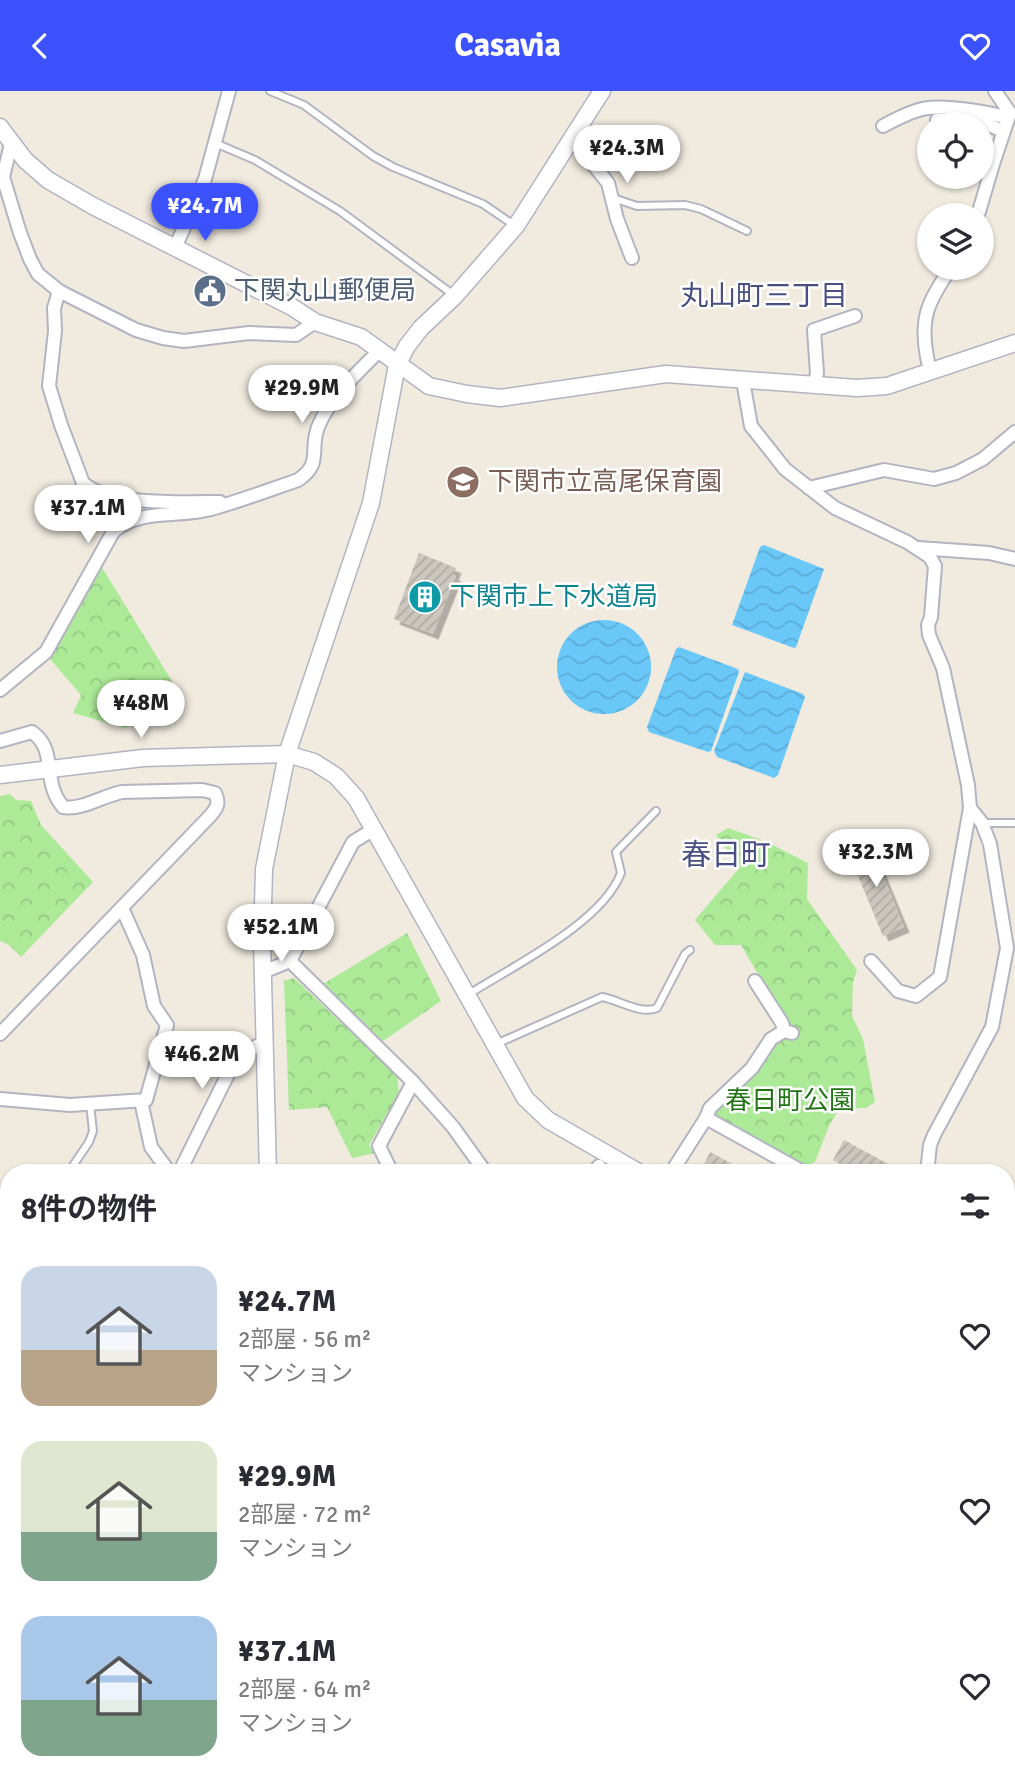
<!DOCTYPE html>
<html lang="ja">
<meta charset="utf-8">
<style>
body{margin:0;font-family:Signika,"Noto Sans JP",sans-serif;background:#f7f7f7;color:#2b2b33;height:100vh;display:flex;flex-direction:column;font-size:26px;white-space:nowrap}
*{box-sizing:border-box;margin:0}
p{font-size:23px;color:#7c7c81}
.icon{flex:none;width:38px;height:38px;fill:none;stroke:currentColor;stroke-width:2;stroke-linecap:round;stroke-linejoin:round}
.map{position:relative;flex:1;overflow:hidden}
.side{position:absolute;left:0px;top:1073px;width:1015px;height:625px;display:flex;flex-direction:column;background:#fff;border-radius:28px 28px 0 0;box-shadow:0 2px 5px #0004}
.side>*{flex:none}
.buttons{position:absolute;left:917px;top:21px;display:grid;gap:14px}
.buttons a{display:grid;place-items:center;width:77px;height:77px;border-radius:50%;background:#fff;box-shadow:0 2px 5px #0004;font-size:35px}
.price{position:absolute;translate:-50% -60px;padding:0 16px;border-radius:24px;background:#fff;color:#222;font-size:23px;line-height:46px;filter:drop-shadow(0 2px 4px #0008)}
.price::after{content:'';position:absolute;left:50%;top:42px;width:21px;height:16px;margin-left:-10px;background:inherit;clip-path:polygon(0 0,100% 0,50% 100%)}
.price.active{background:#3d52ff;color:#fff}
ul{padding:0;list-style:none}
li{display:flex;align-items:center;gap:21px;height:175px;padding:0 21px}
li span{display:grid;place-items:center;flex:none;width:196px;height:140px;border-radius:21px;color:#555}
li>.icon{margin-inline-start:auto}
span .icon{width:84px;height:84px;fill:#fffc;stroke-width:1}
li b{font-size:30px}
h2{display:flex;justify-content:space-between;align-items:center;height:84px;padding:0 21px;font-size:30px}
header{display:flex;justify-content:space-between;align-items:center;height:91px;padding:0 21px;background:#3d52ff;color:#fff;font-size:32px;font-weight:700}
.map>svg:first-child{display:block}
.park{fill:url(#park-crowns)}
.water{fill:url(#water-waves)}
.building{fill:url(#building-hatch);filter:url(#shadow)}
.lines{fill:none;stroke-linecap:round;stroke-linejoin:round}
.service-casing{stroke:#b3b4c2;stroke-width:10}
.minor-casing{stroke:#b3b4c2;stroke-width:16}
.tertiary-casing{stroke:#b3b4c2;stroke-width:19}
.service{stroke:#fff;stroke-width:6}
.minor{stroke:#fff;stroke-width:12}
.tertiary{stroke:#fff;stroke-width:16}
.labels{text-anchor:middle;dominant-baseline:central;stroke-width:5;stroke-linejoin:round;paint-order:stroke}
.service-label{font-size:26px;fill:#4e5e75;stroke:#fff;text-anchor:start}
.education-label{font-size:26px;fill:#785e54;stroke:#fff;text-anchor:start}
.culture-label{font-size:26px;fill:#0d838f;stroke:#fff;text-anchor:start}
.park-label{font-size:26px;fill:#217315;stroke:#fff}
.neighbourhood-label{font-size:28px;fill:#494f83;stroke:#fff}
.quarter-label{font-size:30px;fill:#494f83;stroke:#fff}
</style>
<header><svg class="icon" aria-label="back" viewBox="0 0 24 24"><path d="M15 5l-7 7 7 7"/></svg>Casavia<svg class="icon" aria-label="heart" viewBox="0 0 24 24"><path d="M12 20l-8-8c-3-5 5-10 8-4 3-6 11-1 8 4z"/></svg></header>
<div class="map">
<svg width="1015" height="1696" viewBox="0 0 1015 1696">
<defs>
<pattern id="park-crowns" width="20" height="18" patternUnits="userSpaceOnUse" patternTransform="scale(1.75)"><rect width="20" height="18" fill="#adea98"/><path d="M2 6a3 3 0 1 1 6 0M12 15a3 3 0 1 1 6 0" fill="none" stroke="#95c983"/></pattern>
<pattern id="water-waves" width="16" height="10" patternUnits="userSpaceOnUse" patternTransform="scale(1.75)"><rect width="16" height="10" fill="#6ac8f9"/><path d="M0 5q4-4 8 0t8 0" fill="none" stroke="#5cacd6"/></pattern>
<pattern id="building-hatch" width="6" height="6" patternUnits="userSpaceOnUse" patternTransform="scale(1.75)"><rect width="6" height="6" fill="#cbc7be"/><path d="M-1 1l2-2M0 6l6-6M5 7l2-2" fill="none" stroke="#afaba4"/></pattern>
<filter id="shadow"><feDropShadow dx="5.5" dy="5.5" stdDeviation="0" flood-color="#0004"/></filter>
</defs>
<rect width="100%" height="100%" fill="#f0eadf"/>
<g class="park">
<polygon points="101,475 186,613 125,637 73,622 81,604 50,568"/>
<polygon points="10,703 16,709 31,710 41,734 93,791 21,866 9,854 0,850 0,705"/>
<polygon points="728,737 765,750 808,772 807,808 857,879 853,891 852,925 863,948 875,1011 866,1017 839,1018 829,1035 815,1071 805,1075 716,1025 714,1020 787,933 741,854 715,854 695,829 740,776 716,744"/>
<polygon points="407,842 441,910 383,950 323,893"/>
<polygon points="294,887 397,985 399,1002 369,1054 375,1062 352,1067 327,1016 289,1019 284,890"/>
</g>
<g class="water">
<polygon points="764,454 824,478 796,556 794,557 732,534 760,456"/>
<circle cx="604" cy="576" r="47"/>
<polygon points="679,556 738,578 739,581 711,660 708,661 649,641 647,636 676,558"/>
<polygon points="745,581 803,603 805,606 778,684 774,687 717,666 714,660"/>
</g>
<g class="building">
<polygon points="419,462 456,477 453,484 456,485 433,543 394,528"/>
<polygon points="869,751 904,836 883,845 847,759"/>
<polygon points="844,1049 905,1082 857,1082 848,1077 833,1069"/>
<polygon points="710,1061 749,1082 700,1082"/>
</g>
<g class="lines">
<defs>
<g id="service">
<polyline points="270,0 304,14 373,65 393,76 483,113 514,134"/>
<polyline points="215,52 255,69 340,120 455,205"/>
<polyline points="613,107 637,115 685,114 701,118 747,140"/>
<polyline points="982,732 1015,732"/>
<path d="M469 903C513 875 602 832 621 782L616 761 656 720"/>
<path d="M496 953 602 906C619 909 641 924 657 917L685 863 690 859"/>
<polyline points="68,1082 89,1051 93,1040 90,1013"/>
<polyline points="0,1147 9,1136"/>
<polyline points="4,1253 9,1270"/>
<polyline points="1006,1377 1015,1375"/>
<polyline points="1006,1592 1015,1589"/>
<polyline points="24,1689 29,1696"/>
<polyline points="619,1689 627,1693 636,1690 652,1696"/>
<polyline points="959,1689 985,1696"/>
<polyline points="889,1691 905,1689"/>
</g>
<g id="minor">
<path d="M937 29C959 27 983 30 1003 40"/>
<path d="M883 35C918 16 929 13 969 19 983 21 995 23 1008 27"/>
<polyline points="573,48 608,92 617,128 632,167"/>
<polyline points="11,53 3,86 20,142 30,168 38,183 59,200 136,239 163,247 184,250 249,242 296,244 315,231"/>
<polyline points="978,124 993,73 1010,22 995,0"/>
<polyline points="175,157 205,88 229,0"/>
<path d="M59 200 54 217 55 240 49 295 61 334 83 392C108 415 187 411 220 411"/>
<path d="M928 271C919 229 927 211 951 177"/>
<polyline points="743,290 751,335 785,378 835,417 907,451 930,466 935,475 931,526 928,534 929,544 943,577 968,694 970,717 940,886 916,905 898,900 871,870"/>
<polyline points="814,295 817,282 814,239 855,225"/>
<polyline points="809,397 884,379 934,388 956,382 983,368 1015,341"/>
<polyline points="918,457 989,462 1015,468"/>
<path d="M0 599 46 561 113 441C139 417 179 427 211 418 240 410 269 399 298 389 323 372 309 360 318 336 330 307 357 282 379 260"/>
<path d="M0 650 32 641C58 659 41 690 63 716 83 719 102 705 122 701L202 699 215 702C220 712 217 717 210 725L0 943"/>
<polyline points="290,870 413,991 453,1036 486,1082"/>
<polyline points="263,881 290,870 353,751 374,738"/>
<polyline points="755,890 782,932 784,940"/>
<polyline points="0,1008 70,1014 146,1009 167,934 154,915 143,864 122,817"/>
<polyline points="141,1010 151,1056 170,1082"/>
<polyline points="706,1027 805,1082"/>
<polyline points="179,1082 234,971 239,964 265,951"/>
<polyline points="392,1082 379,1055 413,991"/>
<polyline points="593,1082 599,1075"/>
<polyline points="671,1082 706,1027 710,1017 752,977 771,948 784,940 792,942"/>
<polyline points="927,1082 930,1054 934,1044 992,936 1007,857 990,753 982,732 970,717"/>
<polyline points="1006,1124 1015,1121"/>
<polyline points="1006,1334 1015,1330"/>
<polyline points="0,1540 9,1547"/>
<polyline points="0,1643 9,1636"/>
<polyline points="462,1689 471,1696"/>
<polyline points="888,1689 890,1696"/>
<polyline points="197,1696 202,1689"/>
<polyline points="807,1696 827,1689"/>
</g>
<g id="tertiary">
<polyline points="0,36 25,69 48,89 93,115 292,216 315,231 361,246 429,295 467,303 500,307 666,283 857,297 887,295 1015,252"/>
<polyline points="0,684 143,667 287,663 314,671 336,685 356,707 525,1007 548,1029 640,1082"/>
<polyline points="268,1082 262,850 264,778 287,663 371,412 397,274 407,255 421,237 455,205 516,135 602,0"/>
<polyline points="1006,1241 1015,1240"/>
<polyline points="96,1696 101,1689"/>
</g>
</defs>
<use href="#service" class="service-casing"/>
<use href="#minor" class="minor-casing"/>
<use href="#tertiary" class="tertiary-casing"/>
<use href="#service" class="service"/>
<use href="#minor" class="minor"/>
<use href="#tertiary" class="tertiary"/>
</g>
<defs>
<symbol id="civic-disc" viewBox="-11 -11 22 22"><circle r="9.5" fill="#5c6f8a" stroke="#fff"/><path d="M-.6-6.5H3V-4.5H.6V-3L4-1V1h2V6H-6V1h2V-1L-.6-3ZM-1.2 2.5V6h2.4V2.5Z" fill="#fff"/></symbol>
<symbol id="school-disc" viewBox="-11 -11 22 22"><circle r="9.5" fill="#8d6e63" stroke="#fff"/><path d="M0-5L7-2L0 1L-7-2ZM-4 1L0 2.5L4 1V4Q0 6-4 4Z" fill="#fff"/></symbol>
<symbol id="building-disc" viewBox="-11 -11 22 22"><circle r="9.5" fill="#0f9aa8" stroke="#fff"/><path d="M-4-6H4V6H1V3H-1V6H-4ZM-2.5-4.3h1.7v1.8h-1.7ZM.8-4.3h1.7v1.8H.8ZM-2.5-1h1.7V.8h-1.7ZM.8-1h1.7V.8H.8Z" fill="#fff"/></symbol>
</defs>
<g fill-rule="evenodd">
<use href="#civic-disc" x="191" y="181" width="38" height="38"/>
<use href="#school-disc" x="444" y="372" width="38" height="38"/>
<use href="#building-disc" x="406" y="487" width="38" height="38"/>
</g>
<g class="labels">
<g class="service-label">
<text x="234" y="200">下関丸山郵便局</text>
</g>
<g class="education-label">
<text x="488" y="391">下関市立高尾保育園</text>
</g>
<g class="culture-label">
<text x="450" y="506">下関市上下水道局</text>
</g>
<g class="park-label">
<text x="790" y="1010">春日町公園</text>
</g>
<g class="neighbourhood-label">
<text x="764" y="205">丸山町三丁目</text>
</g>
<g class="quarter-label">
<text x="726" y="764">春日町</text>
</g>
</g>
</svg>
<div class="buttons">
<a><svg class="icon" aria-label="locate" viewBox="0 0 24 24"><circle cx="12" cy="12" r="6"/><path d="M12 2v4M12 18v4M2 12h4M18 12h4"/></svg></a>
<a><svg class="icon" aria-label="layers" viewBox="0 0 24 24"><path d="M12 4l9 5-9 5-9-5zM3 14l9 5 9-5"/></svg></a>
</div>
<b class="price" style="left:627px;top:94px">¥24.3M</b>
<b class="price active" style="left:205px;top:152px">¥24.7M</b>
<b class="price" style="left:302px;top:334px">¥29.9M</b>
<b class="price" style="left:88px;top:454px">¥37.1M</b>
<b class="price" style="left:141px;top:649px">¥48M</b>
<b class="price" style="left:876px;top:798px">¥32.3M</b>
<b class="price" style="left:281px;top:873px">¥52.1M</b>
<b class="price" style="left:202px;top:1000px">¥46.2M</b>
<section class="side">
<h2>8件の物件<svg class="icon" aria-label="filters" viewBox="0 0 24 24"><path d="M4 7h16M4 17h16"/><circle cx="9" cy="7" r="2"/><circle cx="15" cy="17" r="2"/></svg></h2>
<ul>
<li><span style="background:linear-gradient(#c9d6e8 60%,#b9a48a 0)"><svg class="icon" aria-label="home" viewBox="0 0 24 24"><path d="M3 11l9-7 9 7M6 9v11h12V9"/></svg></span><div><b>¥24.7M</b><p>2部屋 · 56 m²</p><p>マンション</p></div><svg class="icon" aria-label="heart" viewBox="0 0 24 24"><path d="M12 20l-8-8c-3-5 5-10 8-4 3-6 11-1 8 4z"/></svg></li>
<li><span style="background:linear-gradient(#dfe7d0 65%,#7fa58c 0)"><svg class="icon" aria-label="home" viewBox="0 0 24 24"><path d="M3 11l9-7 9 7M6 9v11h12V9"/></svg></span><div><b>¥29.9M</b><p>2部屋 · 72 m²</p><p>マンション</p></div><svg class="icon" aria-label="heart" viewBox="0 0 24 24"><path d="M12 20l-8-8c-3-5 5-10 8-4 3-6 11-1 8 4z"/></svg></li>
<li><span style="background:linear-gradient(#a9c7e8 60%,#7fa58c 0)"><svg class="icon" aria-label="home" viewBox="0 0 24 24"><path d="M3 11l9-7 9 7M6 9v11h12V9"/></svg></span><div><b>¥37.1M</b><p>2部屋 · 64 m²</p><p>マンション</p></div><svg class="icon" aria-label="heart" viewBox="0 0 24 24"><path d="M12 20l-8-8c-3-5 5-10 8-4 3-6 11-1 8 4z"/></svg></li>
</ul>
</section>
</div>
